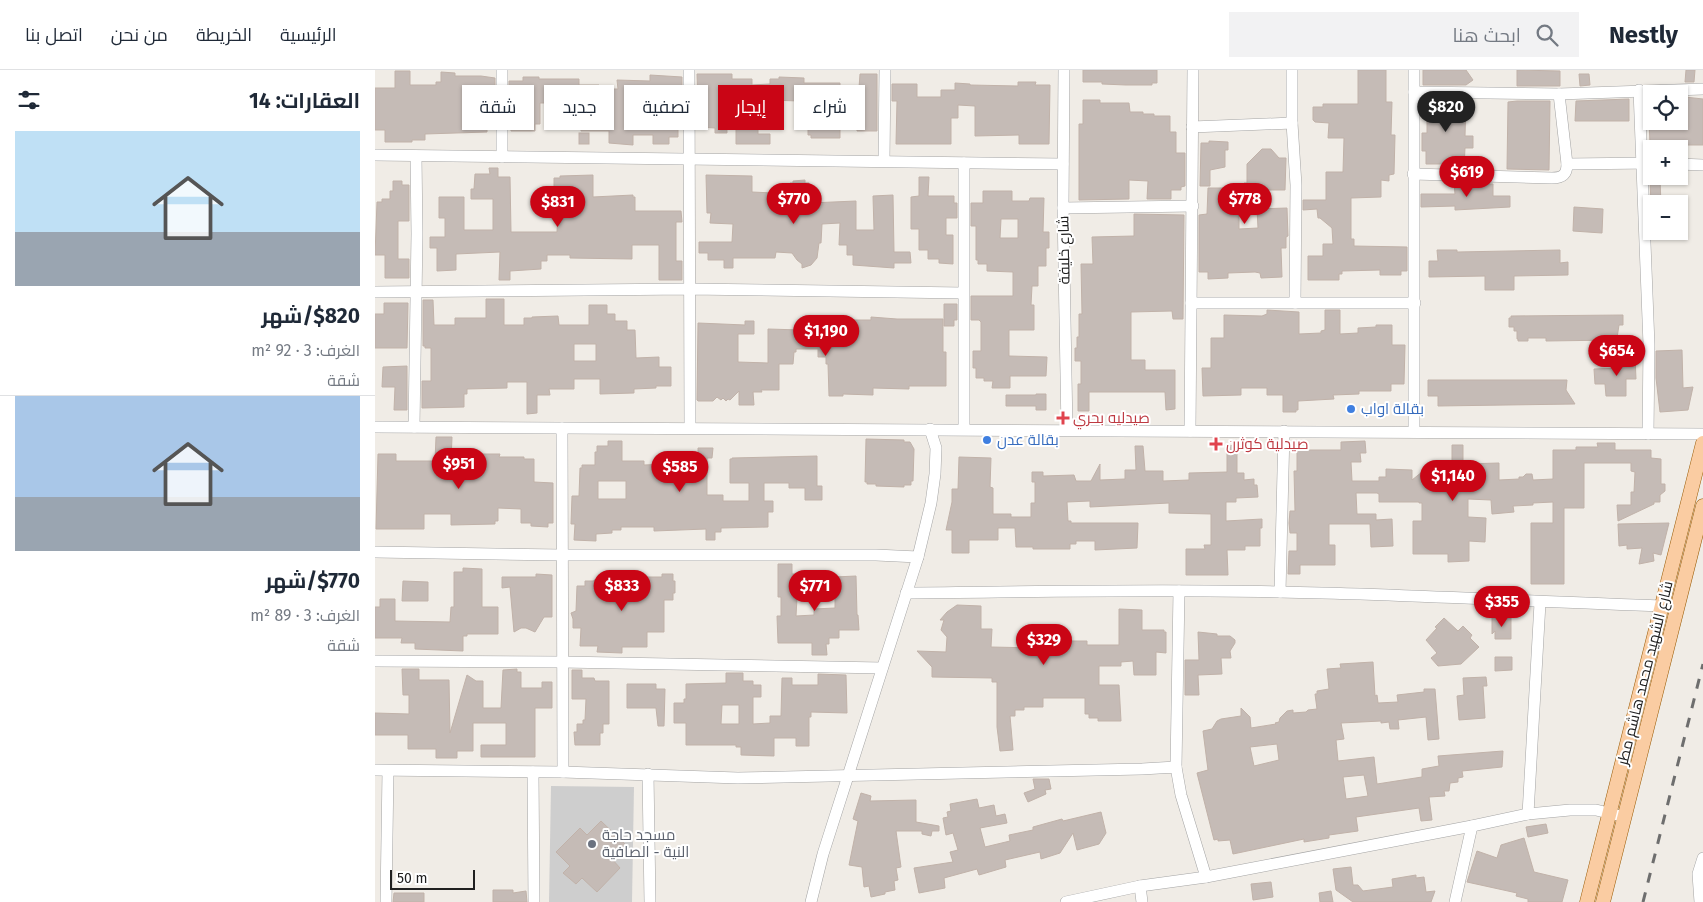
<!DOCTYPE html>
<html lang="ar">
<meta charset="utf-8">
<style>
body{margin:0;font-family:"Fira Sans",Cairo,sans-serif;background:#f2f2f3;color:#1f2937;direction:rtl;height:100vh;display:flex;flex-direction:column;font-size:19px;white-space:nowrap}
*{box-sizing:border-box;margin:0}
p{font-size:16px;color:#747a83}
.icon{flex:none;width:28px;height:28px;fill:none;stroke:currentColor;stroke-width:2;stroke-linecap:round;stroke-linejoin:round}
.map{position:relative;flex:1;overflow:hidden;direction:ltr}
.sheet{display:flex;flex-direction:column;background:#fff;width:375px}
.sheet>*{flex:none}
.top-card{position:absolute;left:15px;top:15px;width:475px;height:45px;direction:rtl;display:flex;gap:10px}
.controls{position:absolute;left:1268px;top:15px;display:grid;gap:10px}
.controls a{display:grid;place-items:center;width:45px;height:45px;border-radius:0px;background:#fff;box-shadow:0 1px 4px #0004;font-size:25px}
.scale{position:absolute;left:15px;bottom:12px;width:85px;box-sizing:border-box;padding-left:5px;border:2px solid #202020;border-top:0;font-size:14px;line-height:18px;white-space:nowrap;color:#202020;-webkit-text-stroke:4px #fff;paint-order:stroke}
.price{position:absolute;translate:-50% -42px;padding:0 11px;border-radius:18px;background:#ca0515;color:#fff;font-size:16px;line-height:32px;filter:drop-shadow(0 1px 2px #0008)}
.price::after{content:'';position:absolute;left:50%;top:30px;width:15px;height:11px;margin-left:-8px;background:inherit;clip-path:polygon(0 0,100% 0,50% 100%)}
.price.on{background:#222;color:#fff}
ul{padding:0;list-style:none}
li{display:grid;align-content:center;gap:10px;height:265px;padding:0 15px}
li+li{border-top:1px solid #e0e1e3}
li span{display:grid;place-items:center;height:155px;border-radius:0px;color:#555}
li>.icon{margin-inline-start:auto}
span .icon{width:90px;height:90px;fill:#fffc;stroke-width:1}
li b{font-size:21px}
h2{display:flex;justify-content:space-between;align-items:center;height:60px;padding:0 15px;font-size:21px}
.tag{padding:0 18px;border-radius:0px;background:#fff;box-shadow:0 1px 4px #0004;font-size:18px;line-height:45px}
.tag.on{background:#ca0515;color:#fff}
header{display:flex;align-items:center;gap:30px;box-sizing:border-box;height:70px;padding:0 25px;background:#fff;border-bottom:1px solid #e0e1e3}
header strong{font-size:24px}
nav{display:flex;gap:28px;margin-inline-start:auto;font-size:18px}
.search{width:350px;height:45px;background:#f2f2f3;display:flex;align-items:center;gap:12px;box-sizing:border-box;padding:0 18px;border-radius:0px;color:#747a83;font-size:19px}
main{display:flex;flex:1;min-height:0}
.map>svg:first-child{display:block}
.religious{fill:#cecece}
.building{fill:#c5bbb6;stroke:#c1b2a9;fill-rule:evenodd}
.lines{fill:none;stroke-linecap:round;stroke-linejoin:round}
.minor-casing{stroke:#a4a4a4;stroke-width:12}
.major-casing{stroke:#985a04;stroke-width:15}
.minor{stroke:#fff;stroke-width:11}
.major{stroke:#facca2;stroke-width:14}
.rail{stroke:#6e6e6e;stroke-width:3;stroke-dasharray:10 10;stroke-linecap:butt}
.shop-dot{fill:#3f7fe0;stroke:#fff;stroke-width:2}
.health-dot{fill:#e0444e;stroke:#fff;stroke-width:2}
.worship-dot{fill:#6b7280;stroke:#fff;stroke-width:2}
.labels{text-anchor:middle;dominant-baseline:central;stroke-width:4;stroke-linejoin:round;paint-order:stroke}
.street-label{font-size:15px;fill:#202020;stroke:#fff}
.shop-label{font-size:15px;fill:#366cbe;stroke:#fff;text-anchor:start}
.health-label{font-size:15px;fill:#be3a42;stroke:#fff;text-anchor:start}
.worship-label{font-size:15px;fill:#5b616d;stroke:#fff;text-anchor:start}
</style>
<header>
<strong>Nestly</strong>
<div class="search"><svg class="icon" aria-label="search" viewBox="0 0 24 24"><circle cx="10" cy="10" r="6"/><path d="M15 15l6 6"/></svg>ابحث هنا</div>
<nav><a>الرئيسية</a><a>الخريطة</a><a>من نحن</a><a>اتصل بنا</a></nav>
</header>
<main>
<div class="map">
<svg width="1328" height="832" viewBox="0 0 1328 832">
<rect width="100%" height="100%" fill="#f0ece6"/>
<polygon class="religious" points="176,716 259,717 257,832 174,832"/>
<g class="building">
<polygon points="708,0 782,0 782,13 777,13 777,15 751,15 727,14 727,12 708,12"/>
<polygon points="983,0 1011,0 1011,32 1017,32 1016,65 1020,65 1019,104 1014,105 1014,111 1006,110 1006,127 976,128 976,169 979,169 979,176 1032,177 1032,201 1026,201 1026,205 1005,205 1005,200 967,201 967,204 964,204 964,210 933,210 933,186 948,186 948,174 958,174 957,158 945,148 943,148 942,139 928,140 928,130 951,130 951,102 968,102 969,68 953,68 954,53 940,52 938,50 938,37 948,37 948,34 983,34"/>
<polygon points="1048,0 1091,0 1098,10 1091,15 1048,15"/>
<polygon points="1142,0 1185,1 1185,16 1142,16"/>
<polygon points="1311,0 1320,0 1319,12 1310,12"/>
<polygon points="20,1 35,1 35,15 61,15 61,12 66,12 66,2 80,3 80,6 106,6 120,8 120,58 112,59 112,62 50,64 50,70 37,70 37,72 10,72 10,60 0,60 0,18 20,18"/>
<polygon points="322,4 357,4 357,9 377,9 377,15 395,14 395,9 404,9 404,7 429,8 429,13 465,13 465,68 436,68 436,65 433,65 433,39 425,39 425,31 393,30 393,34 351,34 352,63 340,63 340,58 324,57"/>
<polygon points="485,4 502,4 502,61 482,61 482,18 484,18"/>
<polygon points="1204,4 1214,4 1215,15 1205,16"/>
<polygon points="275,5 307,7 307,34 303,34 303,67 294,67 294,74 278,74 278,65 258,65 258,75 234,73 234,61 206,61 206,33 165,33 165,54 160,54 160,61 136,61 136,58 134,58 134,11 148,11 148,7 164,7 164,9 204,9 204,15 224,15 224,19 243,19 242,10 275,11"/>
<polygon points="643,12 661,12 660,15 675,15 674,74 644,74 644,65 600,66 600,36 583,35 583,48 576,48 576,74 521,74 522,31 517,31 517,14 542,14 542,27 566,27 566,20 580,20 580,13 595,14 595,15 643,16"/>
<polygon points="1310,27 1328,29 1328,75 1303,75 1303,73 1275,74 1274,51 1304,51 1304,29 1310,29"/>
<polygon points="1254,29 1254,51 1200,51 1201,31"/>
<polygon points="708,30 725,30 725,33 754,33 755,42 768,42 768,44 779,44 779,46 795,46 795,62 801,62 801,83 810,83 810,116 806,117 806,120 796,120 796,129 772,129 773,111 754,110 754,129 704,130 704,54 708,54"/>
<polygon points="1049,30 1091,30 1090,66 1098,66 1098,78 1090,78 1089,98 1075,98 1075,94 1051,94 1051,81 1047,81 1047,63 1052,63 1052,44 1049,43"/>
<polygon points="1142,31 1175,31 1174,100 1132,99 1133,32"/>
<polygon points="361,56 383,56 383,64 395,64 395,74 361,74"/>
<rect x="204" y="63" width="10" height="11"/>
<polygon points="834,71 853,72 853,80 850,80 850,97 835,100 835,116 825,116 826,73 834,73"/>
<polygon points="887,79 896,79 904,88 911,88 910,120 890,120 890,132 864,132 864,159 883,158 882,139 912,138 913,166 911,167 911,178 906,178 907,207 886,208 885,203 880,202 853,203 853,208 833,209 833,202 824,202 824,145 832,144 833,118 869,118 869,113 872,113 872,94"/>
<polygon points="114,98 123,98 123,107 135,107 136,162 182,162 183,141 179,141 179,108 185,108 185,106 218,105 218,127 258,125 258,127 260,127 260,141 306,141 307,152 301,152 301,191 307,191 307,210 284,210 284,175 257,175 257,189 195,188 195,185 172,185 172,191 166,191 166,199 135,201 135,210 124,210 125,182 81,184 81,200 62,201 62,178 55,178 55,167 70,167 70,148 64,148 64,127 89,127 89,160 118,160 118,129 96,129 96,119 99,119 100,104 115,104"/>
<polygon points="331,105 377,106 377,122 398,123 398,126 415,126 415,113 418,113 418,111 430,110 430,113 434,113 435,133 481,131 481,160 499,160 498,126 518,125 519,182 535,182 536,193 519,193 519,198 478,195 478,185 472,185 472,175 464,175 465,153 447,154 446,173 444,173 442,188 436,195 427,198 427,194 422,190 417,183 401,182 400,188 358,188 358,198 349,198 349,190 333,190 333,183 324,183 324,172 357,172 358,154 335,153 336,143 332,143"/>
<polygon points="544,107 554,107 553,126 579,126 579,133 582,133 582,148 571,148 571,165 578,165 578,194 564,193 564,189 553,189 553,180 544,180 544,159 536,159 536,127 544,126"/>
<polygon points="1275,110 1285,110 1286,134 1276,134"/>
<polygon points="18,111 27,111 27,115 34,115 34,151 23,151 23,189 34,189 34,208 10,208 10,185 0,185 2,132 7,132 7,129 15,129 15,121 18,121"/>
<polygon points="1079,113 1089,113 1089,114 1118,114 1118,126 1135,126 1135,137 1080,140 1080,136 1046,137 1046,124 1080,124"/>
<path d="M608 121H637V131H654L655 128H669L668 162H674V178H671V196H663V216H657L656 235H659V260H634V286L672 287 671 306H635V318H617L618 311H609V308H601V298H598V281H606V252L604 250H596V226H638V202L612 201V194H603V190H601V156H596V133H608ZM626 149H643V168H625Z"/>
<polygon points="1199,137 1228,139 1227,163 1198,161"/>
<polygon points="759,144 809,145 808,249 798,249 797,241 756,242 756,290 770,290 770,300 800,300 800,339 791,340 790,322 714,322 714,341 703,341 703,314 706,314 706,291 700,291 700,278 702,278 702,267 704,267 704,244 707,244 706,194 718,194 717,167 759,166"/>
<polygon points="1062,180 1082,180 1082,182 1185,180 1185,193 1193,192 1193,205 1139,206 1139,220 1110,220 1110,206 1054,207 1054,191 1063,191"/>
<path d="M111 229H129V255H149V248H157V247L183 246 184 255H214V235H232V244H240V251H252V260H260L261 288 284 287V297H296V316H281V318L259 319V323L225 324V309H199V319H174L175 325H162V343L152 344V312H132V318L92 319V324H89V337L47 338V311H56V278H50V276H48V230H58L59 255H80V248H111ZM199 274H221V291H199Z"/>
<polygon points="9,233 33,233 32,278 0,278 0,244 9,244"/>
<polygon points="569,234 582,234 582,250 579,250 579,256 569,256"/>
<polygon points="892,240 924,242 924,264 946,263 946,261 950,260 950,240 965,240 965,264 983,263 983,258 1001,257 1001,255 1017,255 1017,275 1030,275 1029,314 1016,314 1016,321 984,321 984,324 958,325 959,329 923,331 923,340 921,340 921,342 908,342 908,325 892,325 892,318 866,318 866,325 828,326 827,298 836,298 836,268 849,268 849,245 887,246 892,244"/>
<polygon points="1248,245 1248,255 1244,255 1242,268 1240,268 1240,270 1171,271 1171,268 1153,268 1153,271 1143,271 1143,269 1142,269 1142,261 1139,261 1139,257 1134,257 1134,248 1136,248 1136,246"/>
<polygon points="496,247 522,249 568,249 568,282 571,282 571,316 534,316 534,319 498,318 498,325 468,324 468,326 454,326 453,294 451,294 451,287 443,287 443,279 421,279 421,282 419,282 418,294 404,294 404,320 386,320 387,322 378,322 379,335 364,335 364,321 355,330 353,329 351,331 348,328 346,330 342,327 338,331 323,331 322,330 323,253 370,255 370,251 379,251 379,264 363,264 363,292 393,293 393,259 458,261 458,250 496,250"/>
<polygon points="1307,280 1308,318 1318,317 1313,340 1285,342 1281,308 1281,281"/>
<polygon points="1260,287 1261,309 1251,309 1251,326 1231,326 1230,314 1220,314 1219,299 1247,298 1246,288"/>
<polygon points="32,296 32,340 19,340 20,317 7,317 8,297"/>
<polygon points="1053,310 1192,310 1191,320 1200,334 1063,336 1063,326 1053,326"/>
<polygon points="661,324 671,324 671,340 661,340 661,336 631,336 631,325 661,325"/>
<polygon points="61,367 77,367 76,391 104,392 105,384 125,384 124,387 149,387 149,389 159,389 159,412 178,413 178,453 173,453 173,457 156,456 156,453 146,453 146,439 123,438 123,451 120,451 120,454 76,455 76,444 49,444 49,459 1,459 3,384 21,384 21,391 60,391"/>
<polygon points="491,369 529,370 529,372 535,372 539,379 538,411 536,411 536,415 529,415 529,417 501,416 501,414 492,414 492,412 490,412"/>
<path d="M233 371H247V391H269V395L323 393V378H338L337 388H332V425H348V431H374V413H355V389H357V388L442 386V416H447V430H430V418H414V413H389V431H398V442H393V457L346 458V462H340V470H331V459L279 461V457H246V460H237V463L221 464V471L199 470 200 454H196L197 426H204L205 398H207V395H220V382H222V376H233ZM223 411H251V429H223Z"/>
<polygon points="990,371 991,383 985,383 986,392 976,392 977,411 1004,411 1004,407 1011,407 1011,399 1037,400 1037,410 1052,398 1077,398 1077,375 1088,375 1088,394 1124,393 1124,410 1144,409 1144,407 1148,407 1151,404 1157,404 1158,410 1178,409 1178,380 1201,380 1201,377 1223,377 1222,373 1240,373 1240,380 1276,380 1276,388 1286,389 1286,414 1290,414 1290,421 1285,425 1285,432 1279,432 1279,434 1243,451 1242,435 1256,435 1256,422 1259,422 1260,402 1256,401 1256,393 1209,393 1209,438 1189,438 1189,514 1156,514 1156,453 1178,453 1178,432 1158,433 1158,435 1138,436 1139,442 1117,444 1116,430 1093,429 1093,447 1111,448 1110,472 1094,471 1094,491 1073,492 1073,484 1038,484 1038,451 1047,451 1047,433 1044,433 1044,432 1004,432 1004,424 1002,423 981,423 982,444 1001,444 1001,450 1017,449 1018,476 996,477 995,454 954,454 954,475 960,475 960,495 925,495 925,504 913,504 914,481 922,481 922,463 915,463 914,453 915,441 920,441 919,401 922,401 922,380 966,380 966,372"/>
<polygon points="862,375 862,403 869,403 869,410 879,409 879,415 882,415 883,427 861,428 861,432 851,432 851,451 887,449 887,458 885,458 885,476 870,476 870,480 852,480 853,505 811,505 811,479 830,479 829,475 836,475 836,444 794,443 794,433 715,437 715,431 692,432 693,451 696,451 696,453 763,453 762,478 720,480 720,471 701,471 701,474 695,474 695,479 658,479 658,477 641,477 640,458 623,458 623,470 594,470 594,483 577,483 577,460 571,460 577,432 577,419 583,419 584,387 616,388 615,417 618,418 618,444 636,444 636,447 656,447 656,433 660,433 660,412 657,412 657,402 668,402 668,406 699,405 701,411 716,411 725,394 725,410 750,409 750,400 761,400 760,376 768,376 770,401 788,401 788,411 814,410 814,403 852,402 852,376"/>
<polygon points="1294,453 1286,485 1278,483 1279,491 1264,494 1267,478 1252,479 1252,475 1244,476 1243,454"/>
<polygon points="403,494 417,494 417,504 430,504 430,528 422,528 421,546 439,545 439,539 460,538 460,507 481,506 482,545 483,545 484,560 464,560 464,568 454,568 454,574 451,574 452,585 437,585 437,573 403,573 402,546 406,546 406,527 403,527"/>
<polygon points="88,498 107,499 107,537 123,537 123,564 92,564 92,566 88,566 88,581 40,579 40,573 26,573 27,568 0,568 0,537 5,537 5,529 20,529 20,551 75,552 76,537 79,537 79,502 88,502"/>
<polygon points="161,504 177,505 177,547 169,547 160,562 151,558 146,558 139,562 135,517 127,518 127,507 161,507"/>
<polygon points="287,504 298,504 298,511 300,511 300,523 298,523 298,530 289,530 289,562 272,562 272,577 247,577 247,583 222,582 223,576 205,576 206,558 198,558 198,549 196,543 201,541 202,516 210,516 210,511 219,511 219,510 271,509 271,507 287,507"/>
<polygon points="28,511 53,512 53,531 27,531"/>
<polygon points="582,535 606,536 606,559 617,559 616,577 663,578 663,571 712,571 712,575 744,575 744,539 767,540 767,560 789,560 789,562 791,562 791,583 781,582 781,605 759,605 758,591 746,592 746,596 724,596 724,615 744,615 746,651 723,651 723,648 714,648 714,644 710,644 710,628 668,628 668,637 649,637 649,640 640,640 640,646 635,646 638,680 625,681 622,657 622,612 617,612 617,608 557,607 557,597 542,581 571,582 572,567 566,560 569,550 565,550 572,542"/>
<polygon points="1117,547 1136,548 1136,569 1120,569 1120,561 1117,564"/>
<polygon points="1069,548 1083,561 1088,556 1097,565 1095,568 1104,577 1086,594 1063,596 1056,588 1062,583 1051,570 1062,558 1060,557"/>
<polygon points="823,562 842,564 842,566 855,566 860,570 860,573 855,581 856,588 846,588 847,604 823,605 824,625 810,625 810,590 824,590"/>
<polygon points="1120,587 1137,587 1137,600 1120,601"/>
<path d="M998 592 1000 626 1002 625 1003 633 1023 632 1022 625 1049 622V619H1060L1064 669 1053 670 1051 647 1023 650 1024 659H1015L1014 652 1006 653V651L966 653 969 669 961 670 963 691 999 687 1002 714 1047 707V699L1064 696 1063 686 1128 681 1127 697 1087 701 1088 707 1083 708V712L1075 713 1074 721H1069L1070 726 1054 727 1057 750 1046 751 1044 738 981 747 983 761 954 765V768L929 772V769L858 784 855 770 843 771V769L839 770 822 703 833 700 828 661 837 659 842 651 846 649 866 646V638L875 647 876 658 901 654 900 653 904 652 905 648 912 641 918 640V643L931 642 933 640 942 639 940 624H942V621L954 619 952 599 966 598 965 594ZM902 674 904 690 879 696 875 677ZM989 705 993 726 971 729 968 707Z"/>
<polygon points="27,599 44,599 44,610 74,610 75,663 92,605 101,611 108,611 108,638 126,638 128,600 142,599 142,602 146,602 146,618 167,618 167,612 177,612 177,638 160,638 160,687 106,687 106,675 131,675 131,653 98,653 98,681 82,681 82,688 61,688 61,679 33,679 33,665 0,665 0,643 34,644 34,625 28,625"/>
<polygon points="197,600 207,600 207,608 219,608 220,611 234,611 234,654 228,654 228,663 225,663 225,675 200,675 199,662 202,662 202,654 208,654 208,650 210,650 211,629 197,629"/>
<path d="M351 603H368V611H378V615H386V627H378V654L395 653V646H406L407 608H417V615H443V604L471 605 472 643 436 642V647H434V676H421V668H399V686L366 685V677H361V675H311V653H299V633H309V629H311V614L351 613ZM347 635H364V654H346Z"/>
<polygon points="1111,607 1112,616 1108,616 1110,648 1084,650 1082,626 1089,625 1088,608"/>
<polygon points="252,614 281,614 281,619 290,619 289,656 283,656 281,638 252,638"/>
<polygon points="658,709 674,709 676,719 670,720 671,724 653,732 649,723 660,719"/>
<polygon points="486,723 496,726 495,731 541,730 541,752 564,756 564,761 557,761 556,766 547,764 547,761 521,761 526,797 521,798 523,810 519,811 520,820 510,822 510,824 496,827 494,816 489,817 487,797 474,795 483,751 478,749"/>
<polygon points="602,729 604,738 619,735 621,746 630,744 632,753 605,758 610,777 635,771 634,765 658,760 658,757 687,749 688,751 726,742 731,763 724,774 702,780 698,763 685,783 666,789 665,782 630,790 631,797 604,805 602,799 569,808 570,818 544,823 539,798 578,792 575,782 583,780 578,763 571,765 568,748 573,747 572,742 576,741 575,734"/>
<polygon points="226,751 251,775 237,789 245,798 222,822 207,808 201,814 188,803 195,796 181,782 205,758 212,765"/>
<polygon points="1171,754 1173,763 1153,767 1151,757"/>
<polygon points="1149,768 1159,802 1193,810 1187,832 1153,832 1153,829 1141,826 1142,823 1092,812 1102,781 1122,788 1126,775"/>
<polygon points="976,797 978,815 983,815 988,821 1018,817 1017,809 1041,805 1041,808 1049,807 1051,822 1060,821 1056,832 978,832 961,820 958,799"/>
<polygon points="896,812 898,827 878,830 876,814"/>
<polygon points="118,820 138,820 138,823 151,821 152,832 118,832"/>
<polygon points="956,821 958,832 945,832 944,823"/>
<polygon points="19,823 49,823 49,832 18,832"/>
</g>
<g class="lines">
<defs>
<g id="minor">
<polyline points="127,0 127,87"/>
<polyline points="314,0 315,358"/>
<polyline points="689,0 688,138 692,360"/>
<polyline points="917,0 917,53 921,115 920,233"/>
<polyline points="1039,0 1039,362"/>
<polyline points="1264,20 1274,275 1273,364"/>
<polyline points="1039,22 1184,24 1328,19"/>
<polyline points="817,57 917,53"/>
<polyline points="0,85 688,94"/>
<polyline points="509,91 510,0"/>
<polyline points="1192,94 1276,93"/>
<polyline points="1304,94 1328,95"/>
<path d="M1038 104 1177 108C1187 108 1192 105 1192 94L1184 24"/>
<polyline points="688,138 818,136"/>
<polyline points="0,222 314,219 588,223"/>
<polyline points="816,233 1040,233"/>
<polyline points="0,357 1328,364"/>
<polyline points="39,357 42,164 41,86"/>
<polyline points="187,358 188,702"/>
<polyline points="589,359 589,93"/>
<polyline points="815,361 818,0"/>
<polyline points="0,482 187,485 501,485 543,487"/>
<polyline points="905,522 909,361"/>
<path d="M531 523C655 522 780 519 904 522 1031 524 1159 532 1287 536"/>
<polyline points="0,591 187,592 507,598"/>
<polyline points="801,697 804,521"/>
<polyline points="0,700 188,702 363,708 767,699 801,697 806,725 831,807 1097,756 1153,744 1195,740 1221,740 1242,745"/>
<polyline points="158,702 159,832"/>
<polyline points="273,704 275,832"/>
<polyline points="1153,744 1165,533"/>
<polyline points="765,816 767,832"/>
<polyline points="11,832 13,701"/>
<polyline points="436,832 448,784 543,487 556,433 560,404 561,378 555,359"/>
<polyline points="691,832 765,816 831,807"/>
<polyline points="1080,832 1097,756"/>
<polyline points="1325,832 1323,804 1328,788"/>
</g>
<g id="major">
<polyline points="1212,832 1328,373"/>
<polyline points="1228,832 1328,436"/>
</g>
</defs>
<use href="#minor" class="minor-casing"/>
<use href="#major" class="major-casing"/>
<use href="#minor" class="minor"/>
<use href="#major" class="major"/>
<polyline class="rail" points="1268,832 1328,594"/>
</g>
<g class="shop-dot">
<circle cx="976" cy="339" r="5"/>
<circle cx="612" cy="370" r="5"/>
</g>
<g class="health-dot">
<path d="M685.5 340.5h5v5h5v5h-5v5h-5v-5h-5v-5h5z"/>
<path d="M838.5 366.5h5v5h5v5h-5v5h-5v-5h-5v-5h5z"/>
</g>
<circle class="worship-dot" cx="217" cy="774" r="5"/>
<g class="labels">
<g class="street-label">
<text transform="translate(689 180) rotate(-91)">شارع خليفة</text>
<text transform="translate(1270 603) rotate(-76)">شارع الشهيد محمد هاشم مطر</text>
</g>
<g class="shop-label">
<text x="986" y="339">بقالة اواب</text>
<text x="622" y="370">بقالة عدن</text>
</g>
<g class="health-label">
<text x="698" y="348">صيدليه بحري</text>
<text x="851" y="374">صيدلية كوثرن</text>
</g>
<g class="worship-label">
<text x="227" y="765">مسجد حاجة<tspan x="227" dy="17">النية - الصافية</tspan></text>
</g>
</g>
</svg>
<div class="controls">
<a><svg class="icon" aria-label="locate" viewBox="0 0 24 24"><circle cx="12" cy="12" r="6"/><path d="M12 2v4M12 18v4M2 12h4M18 12h4"/></svg></a>
<a>+</a>
<a>−</a>
</div>
<div class="scale">50 m</div>
<b class="price on" style="left:1071px;top:63px">$820</b>
<b class="price" style="left:1092px;top:128px">$619</b>
<b class="price" style="left:419px;top:155px">$770</b>
<b class="price" style="left:870px;top:155px">$778</b>
<b class="price" style="left:183px;top:158px">$831</b>
<b class="price" style="left:451px;top:287px">$1,190</b>
<b class="price" style="left:1242px;top:307px">$654</b>
<b class="price" style="left:84px;top:420px">$951</b>
<b class="price" style="left:305px;top:423px">$585</b>
<b class="price" style="left:1078px;top:432px">$1,140</b>
<b class="price" style="left:247px;top:542px">$833</b>
<b class="price" style="left:440px;top:542px">$771</b>
<b class="price" style="left:1127px;top:558px">$355</b>
<b class="price" style="left:669px;top:596px">$329</b>
<div class="top-card">
<a class="tag">شراء</a>
<a class="tag on">إيجار</a>
<a class="tag">تصفية</a>
<a class="tag">جديد</a>
<a class="tag">شقة</a>
</div>
</div>
<section class="sheet">
<h2>العقارات: 14<svg class="icon" aria-label="filters" viewBox="0 0 24 24"><path d="M4 7h16M4 17h16"/><circle cx="9" cy="7" r="2"/><circle cx="15" cy="17" r="2"/></svg></h2>
<ul>
<li><span style="background:linear-gradient(#bfe0f5 65%,#9aa5b1 0)"><svg class="icon" aria-label="home" viewBox="0 0 24 24"><path d="M3 11l9-7 9 7M6 9v11h12V9"/></svg></span><div><b>$820/شهر</b><p>الغرف: 3 · 92 m²</p><p>شقة</p></div></li>
<li><span style="background:linear-gradient(#a9c7e8 65%,#9aa5b1 0)"><svg class="icon" aria-label="home" viewBox="0 0 24 24"><path d="M3 11l9-7 9 7M6 9v11h12V9"/></svg></span><div><b>$770/شهر</b><p>الغرف: 3 · 89 m²</p><p>شقة</p></div></li>
</ul>
</section>
</main>
